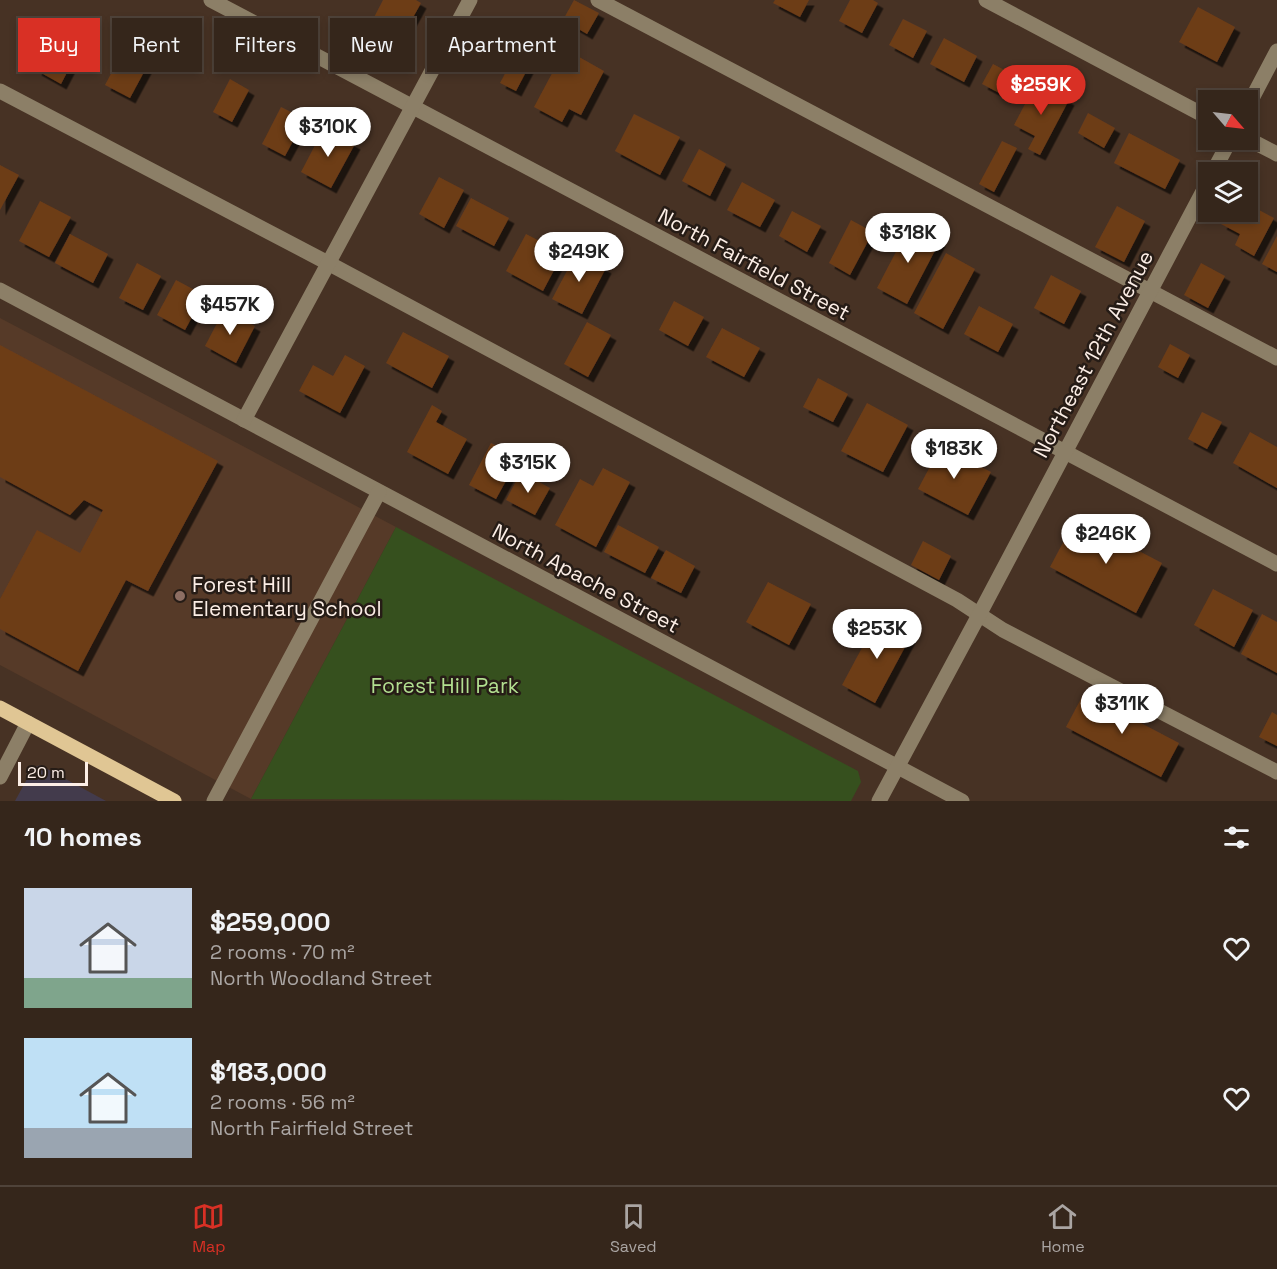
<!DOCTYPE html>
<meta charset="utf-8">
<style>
body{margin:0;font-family:"Space Grotesk",sans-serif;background:#3d2e24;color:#f1f3f6;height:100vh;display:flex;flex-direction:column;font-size:22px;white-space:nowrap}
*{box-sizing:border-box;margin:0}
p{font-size:20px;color:#aaa5a3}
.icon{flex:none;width:33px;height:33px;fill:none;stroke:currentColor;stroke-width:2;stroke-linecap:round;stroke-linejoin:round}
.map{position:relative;height:801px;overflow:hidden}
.details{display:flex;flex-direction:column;background:#35261b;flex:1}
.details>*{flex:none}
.banner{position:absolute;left:18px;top:18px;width:600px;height:54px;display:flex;gap:12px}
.needle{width:39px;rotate:118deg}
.buttons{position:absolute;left:1198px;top:90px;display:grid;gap:12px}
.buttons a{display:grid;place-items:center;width:60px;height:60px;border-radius:0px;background:#35261b;box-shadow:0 3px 9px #0003,0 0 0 2px #4f433a;font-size:30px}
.scale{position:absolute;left:18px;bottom:15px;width:70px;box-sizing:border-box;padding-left:6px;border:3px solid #fceee6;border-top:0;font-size:16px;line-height:21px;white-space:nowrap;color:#fceee6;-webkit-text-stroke:4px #261c16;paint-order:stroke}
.price{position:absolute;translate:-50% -51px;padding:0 14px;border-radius:21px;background:#fff;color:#222;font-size:20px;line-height:39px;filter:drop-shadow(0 2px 3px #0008)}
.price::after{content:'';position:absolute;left:50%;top:36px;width:18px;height:14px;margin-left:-9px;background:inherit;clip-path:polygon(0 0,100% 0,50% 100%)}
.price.selected{background:#d93025;color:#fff}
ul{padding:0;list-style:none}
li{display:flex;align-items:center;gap:18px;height:150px;padding:0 24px}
li span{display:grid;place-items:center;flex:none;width:168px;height:120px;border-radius:0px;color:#555}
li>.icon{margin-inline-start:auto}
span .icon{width:72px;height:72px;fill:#fffc;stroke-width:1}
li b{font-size:26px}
h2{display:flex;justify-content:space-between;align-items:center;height:72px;padding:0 24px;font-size:26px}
.pill{padding:0 21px;border-radius:0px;background:#35261b;box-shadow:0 3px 9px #0003,0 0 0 2px #4f433a;font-size:21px;line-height:54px}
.pill.selected{background:#d93025;color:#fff}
.dock{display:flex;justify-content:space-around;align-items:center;height:84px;border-top:2px solid #4f433a;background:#35261b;font-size:16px;color:#aaa5a3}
.dock a{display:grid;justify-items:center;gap:3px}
.dock .selected{color:#d93025}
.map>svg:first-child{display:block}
.commercial{fill:#433b4c}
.built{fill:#563a28}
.green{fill:#36501e}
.building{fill:#6d3c18;filter:url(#shadow)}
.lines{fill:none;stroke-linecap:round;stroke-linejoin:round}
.minor{stroke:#8c7f67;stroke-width:15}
.major{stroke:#e0c694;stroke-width:15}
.education-dot{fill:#8d6e63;stroke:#261c16;stroke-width:2}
.labels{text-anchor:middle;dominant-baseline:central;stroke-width:5;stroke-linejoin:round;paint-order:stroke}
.street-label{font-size:21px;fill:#fceee6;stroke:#261c16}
.poi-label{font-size:21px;fill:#fceee6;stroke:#261c16;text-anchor:start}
.park-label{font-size:21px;fill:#b2df90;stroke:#261c16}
</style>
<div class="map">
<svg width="1277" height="801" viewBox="0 0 1277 801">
<defs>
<filter id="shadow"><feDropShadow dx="5.5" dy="5.5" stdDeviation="0" flood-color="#0009"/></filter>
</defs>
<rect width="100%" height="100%" fill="#473224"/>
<polygon class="commercial" points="40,765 106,801 15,801 33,768"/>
<polygon class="built" points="0,318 396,527 251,799 0,665"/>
<polygon class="green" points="396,527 858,771 861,782 851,801 251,799"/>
<g class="building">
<polygon points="383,0 416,0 421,3 399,43 369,27"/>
<polygon points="574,0 599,13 587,34 563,20"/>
<polygon points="775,0 809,0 800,17 773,3"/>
<polygon points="850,0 873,0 878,3 862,33 839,21"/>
<polygon points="1198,7 1235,27 1217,62 1179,42"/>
<polygon points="903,19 927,31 913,58 889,45"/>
<polygon points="533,20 549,28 516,91 500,83"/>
<polygon points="61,23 86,36 61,84 36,70"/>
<polygon points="133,32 158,46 130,98 105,85"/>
<polygon points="944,38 977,56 964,82 930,64"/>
<polygon points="565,49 604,71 581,115 569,109 562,122 534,107"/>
<polygon points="993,64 1020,78 1009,98 982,84"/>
<polygon points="230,79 249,90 232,122 213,112"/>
<polygon points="1036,83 1069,100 1040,155 1028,149 1035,136 1014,125"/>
<polygon points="281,107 305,119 285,156 262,144"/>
<polygon points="1088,113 1115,128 1104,148 1078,133"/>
<polygon points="634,114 680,137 660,175 615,151"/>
<polygon points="324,128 355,144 331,188 301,172"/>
<polygon points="1129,133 1180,160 1165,189 1114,163"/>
<polygon points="1002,141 1017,148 994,192 979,184"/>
<polygon points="699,149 726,164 710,196 682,181"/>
<polygon points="0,165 19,175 0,210"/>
<polygon points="439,177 464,190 444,228 419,214"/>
<polygon points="742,182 775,200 760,227 727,210"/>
<polygon points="471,198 509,218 494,246 456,226"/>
<polygon points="40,201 71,217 49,257 19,241"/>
<polygon points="1248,204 1274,218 1254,256 1235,245 1240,234 1221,224 1228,212 1248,212"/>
<polygon points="1117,206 1145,221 1124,262 1095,247"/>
<polygon points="792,211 821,226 807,252 779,236"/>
<polygon points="851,220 873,232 850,275 829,263"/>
<polygon points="910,225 940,241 907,304 877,288"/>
<polygon points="70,234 108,254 93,283 55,263"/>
<polygon points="526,234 563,253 543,291 506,271"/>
<polygon points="1277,236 1277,272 1262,264"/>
<polygon points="577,252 606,268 582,314 552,299"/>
<polygon points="946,253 975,269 943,329 914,313"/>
<polygon points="137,263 161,276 143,310 119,298"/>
<polygon points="1201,263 1225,276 1208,308 1184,295"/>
<polygon points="1051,275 1081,291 1064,324 1034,308"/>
<polygon points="176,280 204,295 185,330 157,315"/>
<polygon points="674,301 704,317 688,346 659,330"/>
<polygon points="979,306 1013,324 998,352 964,334"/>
<polygon points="224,310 255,326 236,363 205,346"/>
<polygon points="587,322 611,335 588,377 564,364"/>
<polygon points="722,328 760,348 744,377 706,357"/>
<polygon points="403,332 449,356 432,388 386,363"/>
<polygon points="1170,344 1190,355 1178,378 1158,367"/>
<polygon points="0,345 218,461 148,591 126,580 78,671 0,629 0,599 37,530 80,553 103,510 84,500 70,515 0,477"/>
<polygon points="345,355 365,366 340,413 299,391 313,365 333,376"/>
<polygon points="818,378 848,394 833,422 803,407"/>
<polygon points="867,403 908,425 883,472 841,451"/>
<polygon points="432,405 442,411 436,422 467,439 448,474 407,452"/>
<polygon points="1202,412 1222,422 1207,449 1188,439"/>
<polygon points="1250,432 1277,447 1277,488 1233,463"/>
<polygon points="491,443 519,457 496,499 469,485"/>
<polygon points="941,446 991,472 968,515 918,489"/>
<polygon points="603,468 630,482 596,547 555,525 580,479 593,486"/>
<polygon points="521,472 550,488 535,515 506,500"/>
<polygon points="1076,518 1162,563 1136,613 1050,567"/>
<polygon points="618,525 659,547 645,573 604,552"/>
<polygon points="923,541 951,556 939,580 911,565"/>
<polygon points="666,550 695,566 681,593 651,578"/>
<polygon points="768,582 811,604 789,645 746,622"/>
<polygon points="1213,589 1253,610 1234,647 1194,625"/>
<polygon points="1262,614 1277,622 1277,673 1241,654"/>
<polygon points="879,616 912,634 875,703 842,685"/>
<polygon points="1084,693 1179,743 1161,777 1066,727"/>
<polygon points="1272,712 1277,715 1277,746 1259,737"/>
</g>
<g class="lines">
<g class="minor">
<polyline points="211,0 1277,564"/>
<polyline points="598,0 1277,358"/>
<polyline points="986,0 1209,118"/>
<polyline points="0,91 328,263 957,600 1003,630 1277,772"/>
<polyline points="1248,106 1277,51"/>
<polyline points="1248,139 1277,154"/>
<polyline points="1213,172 1230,140"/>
<polyline points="0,290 962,801"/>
<polyline points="244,420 470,0"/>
<polyline points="0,777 28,723"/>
<polyline points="214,801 379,492"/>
<polyline points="879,801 979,615 1209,180"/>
</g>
<polyline class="major" points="0,708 174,801"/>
</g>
<circle class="education-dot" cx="180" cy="596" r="6"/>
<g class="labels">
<g class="street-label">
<text transform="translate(754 264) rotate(28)">North Fairfield Street</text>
<text transform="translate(1093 354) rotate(-62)">Northeast 12th Avenue</text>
<text transform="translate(586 578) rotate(28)">North Apache Street</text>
</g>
<g class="poi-label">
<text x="192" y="584">Forest Hill<tspan x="192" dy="24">Elementary School</tspan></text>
</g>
<g class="park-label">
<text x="445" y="685">Forest Hill Park</text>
</g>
</g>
</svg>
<div class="buttons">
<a><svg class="needle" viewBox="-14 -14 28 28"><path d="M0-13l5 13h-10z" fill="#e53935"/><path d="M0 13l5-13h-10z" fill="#aaa5a3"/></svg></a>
<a><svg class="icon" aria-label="layers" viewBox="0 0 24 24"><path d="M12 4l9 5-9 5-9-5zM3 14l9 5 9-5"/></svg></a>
</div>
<div class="scale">20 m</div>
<b class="price selected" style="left:1041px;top:116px">$259K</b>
<b class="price" style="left:328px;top:158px">$310K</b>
<b class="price" style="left:908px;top:264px">$318K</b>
<b class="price" style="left:579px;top:283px">$249K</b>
<b class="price" style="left:230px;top:336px">$457K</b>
<b class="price" style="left:954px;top:480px">$183K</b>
<b class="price" style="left:528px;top:494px">$315K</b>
<b class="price" style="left:1106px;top:565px">$246K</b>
<b class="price" style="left:877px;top:660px">$253K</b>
<b class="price" style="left:1122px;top:735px">$311K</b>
<div class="banner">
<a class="pill selected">Buy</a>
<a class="pill">Rent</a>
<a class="pill">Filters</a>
<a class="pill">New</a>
<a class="pill">Apartment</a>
</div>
</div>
<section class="details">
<h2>10 homes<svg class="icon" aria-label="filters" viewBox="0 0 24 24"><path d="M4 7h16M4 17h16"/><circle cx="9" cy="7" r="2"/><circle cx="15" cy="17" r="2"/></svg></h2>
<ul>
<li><span style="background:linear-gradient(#c9d6e8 75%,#7fa58c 0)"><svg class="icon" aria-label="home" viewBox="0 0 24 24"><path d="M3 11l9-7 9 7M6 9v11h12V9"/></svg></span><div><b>$259,000</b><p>2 rooms · 70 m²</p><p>North Woodland Street</p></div><svg class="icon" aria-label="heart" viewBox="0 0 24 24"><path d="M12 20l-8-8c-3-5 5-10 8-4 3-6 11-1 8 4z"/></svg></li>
<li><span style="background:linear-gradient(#bfe0f5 75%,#9aa5b1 0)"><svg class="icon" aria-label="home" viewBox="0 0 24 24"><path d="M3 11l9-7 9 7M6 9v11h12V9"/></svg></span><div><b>$183,000</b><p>2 rooms · 56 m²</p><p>North Fairfield Street</p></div><svg class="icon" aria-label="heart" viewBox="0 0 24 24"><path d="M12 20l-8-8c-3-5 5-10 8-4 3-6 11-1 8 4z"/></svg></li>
</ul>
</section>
<nav class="dock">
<a class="selected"><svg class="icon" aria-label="map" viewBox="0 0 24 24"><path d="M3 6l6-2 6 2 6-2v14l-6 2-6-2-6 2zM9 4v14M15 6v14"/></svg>Map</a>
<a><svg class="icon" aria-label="saved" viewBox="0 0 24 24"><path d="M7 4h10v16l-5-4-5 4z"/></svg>Saved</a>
<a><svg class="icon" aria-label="home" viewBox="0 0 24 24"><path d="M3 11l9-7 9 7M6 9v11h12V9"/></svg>Home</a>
</nav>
